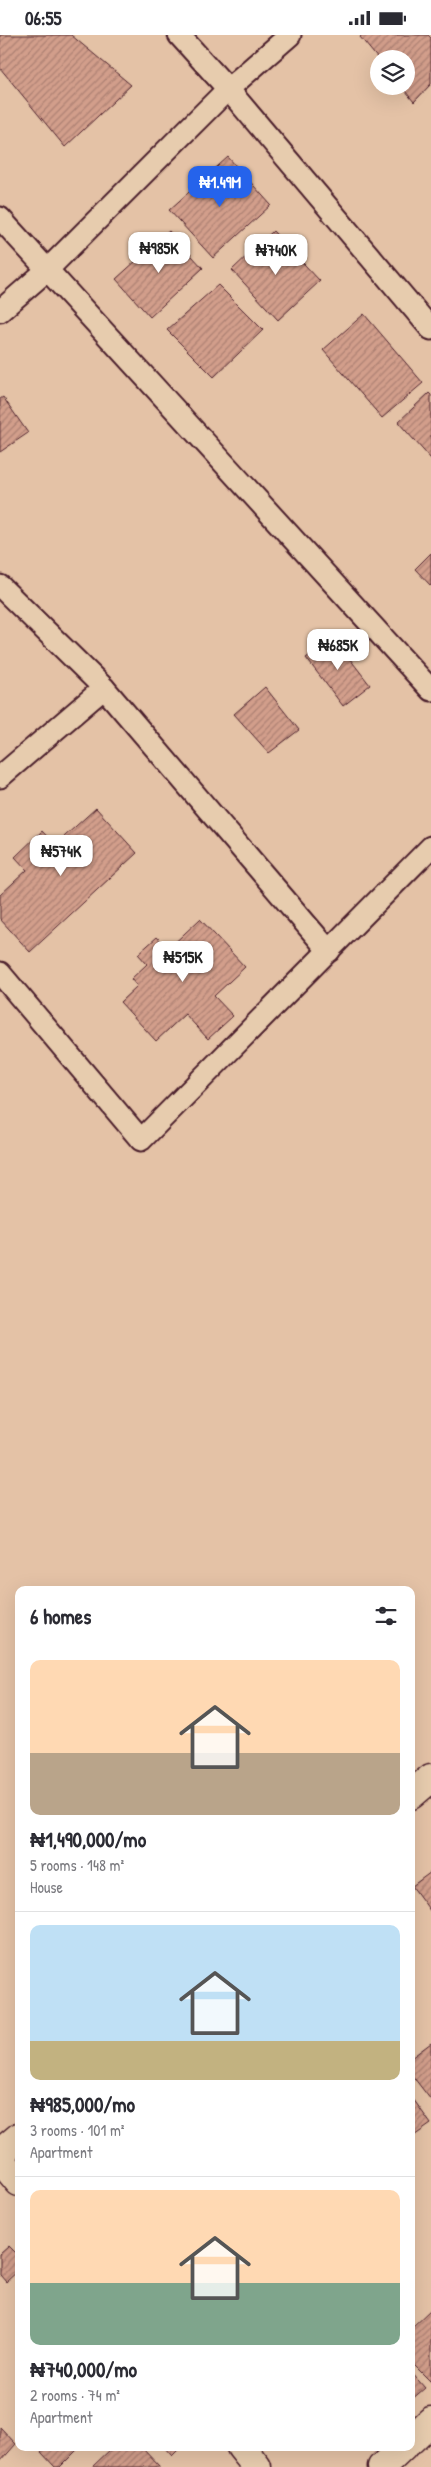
<!DOCTYPE html>
<meta charset="utf-8">
<style>
body{margin:0;font-family:"Patrick Hand",sans-serif;background:#f7f7f7;color:#2b2b33;height:100vh;display:flex;flex-direction:column;font-size:19px;white-space:nowrap}
*{box-sizing:border-box;margin:0}
p{font-size:16px;color:#7c7c81}
.icon{flex:none;width:28px;height:28px;fill:none;stroke:currentColor;stroke-width:2;stroke-linecap:round;stroke-linejoin:round}
.map{position:relative;flex:1;overflow:hidden}
.sheet{position:absolute;left:15px;top:1551px;width:400px;height:865px;display:flex;flex-direction:column;background:#fff;border-radius:10px;box-shadow:0 5px 20px #0002}
.sheet>*{flex:none}
.fabs{position:absolute;left:370px;top:15px;display:grid;gap:10px}
.fabs a{display:grid;place-items:center;width:45px;height:45px;border-radius:50%;background:#fff;box-shadow:0 5px 20px #0002;font-size:25px}
.price{position:absolute;translate:-50% -42px;padding:0 11px;border-radius:10px;background:#fff;color:#222;font-size:16px;line-height:32px;filter:drop-shadow(0 1px 2px #0008)}
.price::after{content:'';position:absolute;left:50%;top:30px;width:15px;height:11px;margin-left:-8px;background:inherit;clip-path:polygon(0 0,100% 0,50% 100%)}
.price.active{background:#2563eb;color:#fff}
ul{padding:0;list-style:none}
li{display:grid;align-content:center;gap:10px;height:265px;padding:0 15px}
li+li{border-top:1px solid #e1e1e2}
li span{display:grid;place-items:center;height:155px;border-radius:10px;color:#555}
li>.icon{margin-inline-start:auto}
span .icon{width:90px;height:90px;fill:#fffc;stroke-width:1}
li b{font-size:21px}
h2{display:flex;justify-content:space-between;align-items:center;height:60px;padding:0 15px;font-size:21px}
.status{display:flex;justify-content:space-between;align-items:center;height:35px;padding:0 25px;background:#fff;direction:ltr}
.status svg{height:14px;fill:currentColor}
.map>svg:first-child{display:block}
.building{fill:url(#building-hatch);stroke:#4a1f2b}
.lines{fill:none;stroke-linecap:round;stroke-linejoin:round}
.service-casing{stroke:#4a1f2b;stroke-width:25}
.minor-casing{stroke:#4a1f2b;stroke-width:31}
.service{stroke:#e7ccae;stroke-width:21}
.minor{stroke:#e7ccae;stroke-width:28}
</style>
<div class="status"><b>06:55</b><svg viewBox="0 0 49 12"><path d="M0 12V9h3v3zM5 12V6h3v6zM10 12V3h3v9zM15 12V0h3v12zM26 1h20v11H26zM47 4h2v5h-2z"/></svg></div>
<div class="map">
<svg width="431" height="2432" viewBox="0 0 431 2432">
<defs>
<pattern id="building-hatch" width="6" height="6" patternUnits="userSpaceOnUse" patternTransform="scale(1.25)"><rect width="6" height="6" fill="#d29e8b"/><path d="M-1 1l2-2M0 6l6-6M5 7l2-2" fill="none" stroke="#ac8072"/></pattern>
</defs>
<rect width="100%" height="100%" fill="#e4c2a6"/>
<filter id="ink" filterUnits="userSpaceOnUse"><feTurbulence type="fractalNoise" baseFrequency=".02" numOctaves="2"/><feDisplacementMap in="SourceGraphic" scale="10" xChannelSelector="R" yChannelSelector="G"/><feConvolveMatrix kernelMatrix="1 2 1 2 8 2 1 2 1" color-interpolation-filters="sRGB"/></filter>
<g filter="url(#ink)">
<g class="building">
<polygon points="0,0 71,0 131,50 65,112 0,33"/>
<polygon points="362,0 428,0 431,3 431,49 414,67 401,51 406,51 406,24 379,25 360,2"/>
<polygon points="228,122 271,170 213,223 169,175"/>
<polygon points="169,196 203,233 150,282 116,244"/>
<polygon points="273,196 320,246 278,285 232,235"/>
<polygon points="218,250 263,295 214,342 167,295"/>
<polygon points="364,279 423,348 382,383 323,315"/>
<polygon points="429,358 431,360 431,424 398,387"/>
<polygon points="3,362 28,398 0,417 0,364"/>
<polygon points="431,518 431,551 415,534"/>
<polygon points="333,602 370,650 343,671 306,623"/>
<polygon points="265,652 299,695 269,718 234,679"/>
<polygon points="96,773 137,818 30,917 0,884 0,860 27,835 15,822 42,796 55,810"/>
<polygon points="200,884 245,932 214,961 233,981 208,1004 185,979 156,1006 120,967 137,951 131,944 147,929 138,919 157,902 168,914"/>
<polygon points="431,1837 431,1877 412,1851"/>
<polygon points="431,2008 431,2065 411,2039 411,2023"/>
<polygon points="411,2061 431,2089 411,2103"/>
<polygon points="9,2211 19,2221 19,2235 6,2247 0,2240 0,2219"/>
<polygon points="431,2274 431,2347 411,2327 411,2293"/>
<polygon points="411,2337 425,2353 411,2365"/>
<polygon points="0,2392 16,2409 0,2427"/>
<polygon points="45,2412 80,2412 60,2432 55,2432 41,2417"/>
<polygon points="113,2412 141,2412 160,2432 92,2432"/>
<polygon points="164,2412 176,2412 178,2415 172,2421"/>
</g>
<g class="lines">
<defs>
<g id="service">
<polyline points="179,0 228,54 431,294"/>
<polyline points="0,183 431,655"/>
<polyline points="0,276 46,236 228,54 290,0"/>
<polyline points="0,551 104,653 329,916"/>
<polyline points="0,742 104,653"/>
<polyline points="0,938 141,1105 431,812"/>
</g>
<g id="minor">
<polyline points="411,1760 431,1743"/>
<polyline points="0,2118 19,2102"/>
<polyline points="0,2124 19,2147"/>
<polyline points="411,2405 431,2386"/>
<polyline points="241,2412 257,2432"/>
<polyline points="382,2432 403,2412"/>
</g>
</defs>
<use href="#service" class="service-casing"/>
<use href="#minor" class="minor-casing"/>
<use href="#service" class="service"/>
<use href="#minor" class="minor"/>
</g>
</g>
</svg>
<div class="fabs">
<a><svg class="icon" aria-label="layers" viewBox="0 0 24 24"><path d="M12 4l9 5-9 5-9-5zM3 14l9 5 9-5"/></svg></a>
</div>
<b class="price active" style="left:220px;top:173px">₦1.49M</b>
<b class="price" style="left:159px;top:239px">₦985K</b>
<b class="price" style="left:276px;top:241px">₦740K</b>
<b class="price" style="left:338px;top:636px">₦685K</b>
<b class="price" style="left:61px;top:842px">₦574K</b>
<b class="price" style="left:183px;top:948px">₦515K</b>
<section class="sheet">
<h2>6 homes<svg class="icon" aria-label="filters" viewBox="0 0 24 24"><path d="M4 7h16M4 17h16"/><circle cx="9" cy="7" r="2"/><circle cx="15" cy="17" r="2"/></svg></h2>
<ul>
<li><span style="background:linear-gradient(#ffd9b3 60%,#b9a48a 0)"><svg class="icon" aria-label="home" viewBox="0 0 24 24"><path d="M3 11l9-7 9 7M6 9v11h12V9"/></svg></span><div><b>₦1,490,000/mo</b><p>5 rooms · 148 m²</p><p>House</p></div></li>
<li><span style="background:linear-gradient(#bfe0f5 75%,#c2b280 0)"><svg class="icon" aria-label="home" viewBox="0 0 24 24"><path d="M3 11l9-7 9 7M6 9v11h12V9"/></svg></span><div><b>₦985,000/mo</b><p>3 rooms · 101 m²</p><p>Apartment</p></div></li>
<li><span style="background:linear-gradient(#ffd9b3 60%,#7fa58c 0)"><svg class="icon" aria-label="home" viewBox="0 0 24 24"><path d="M3 11l9-7 9 7M6 9v11h12V9"/></svg></span><div><b>₦740,000/mo</b><p>2 rooms · 74 m²</p><p>Apartment</p></div></li>
</ul>
</section>
</div>
